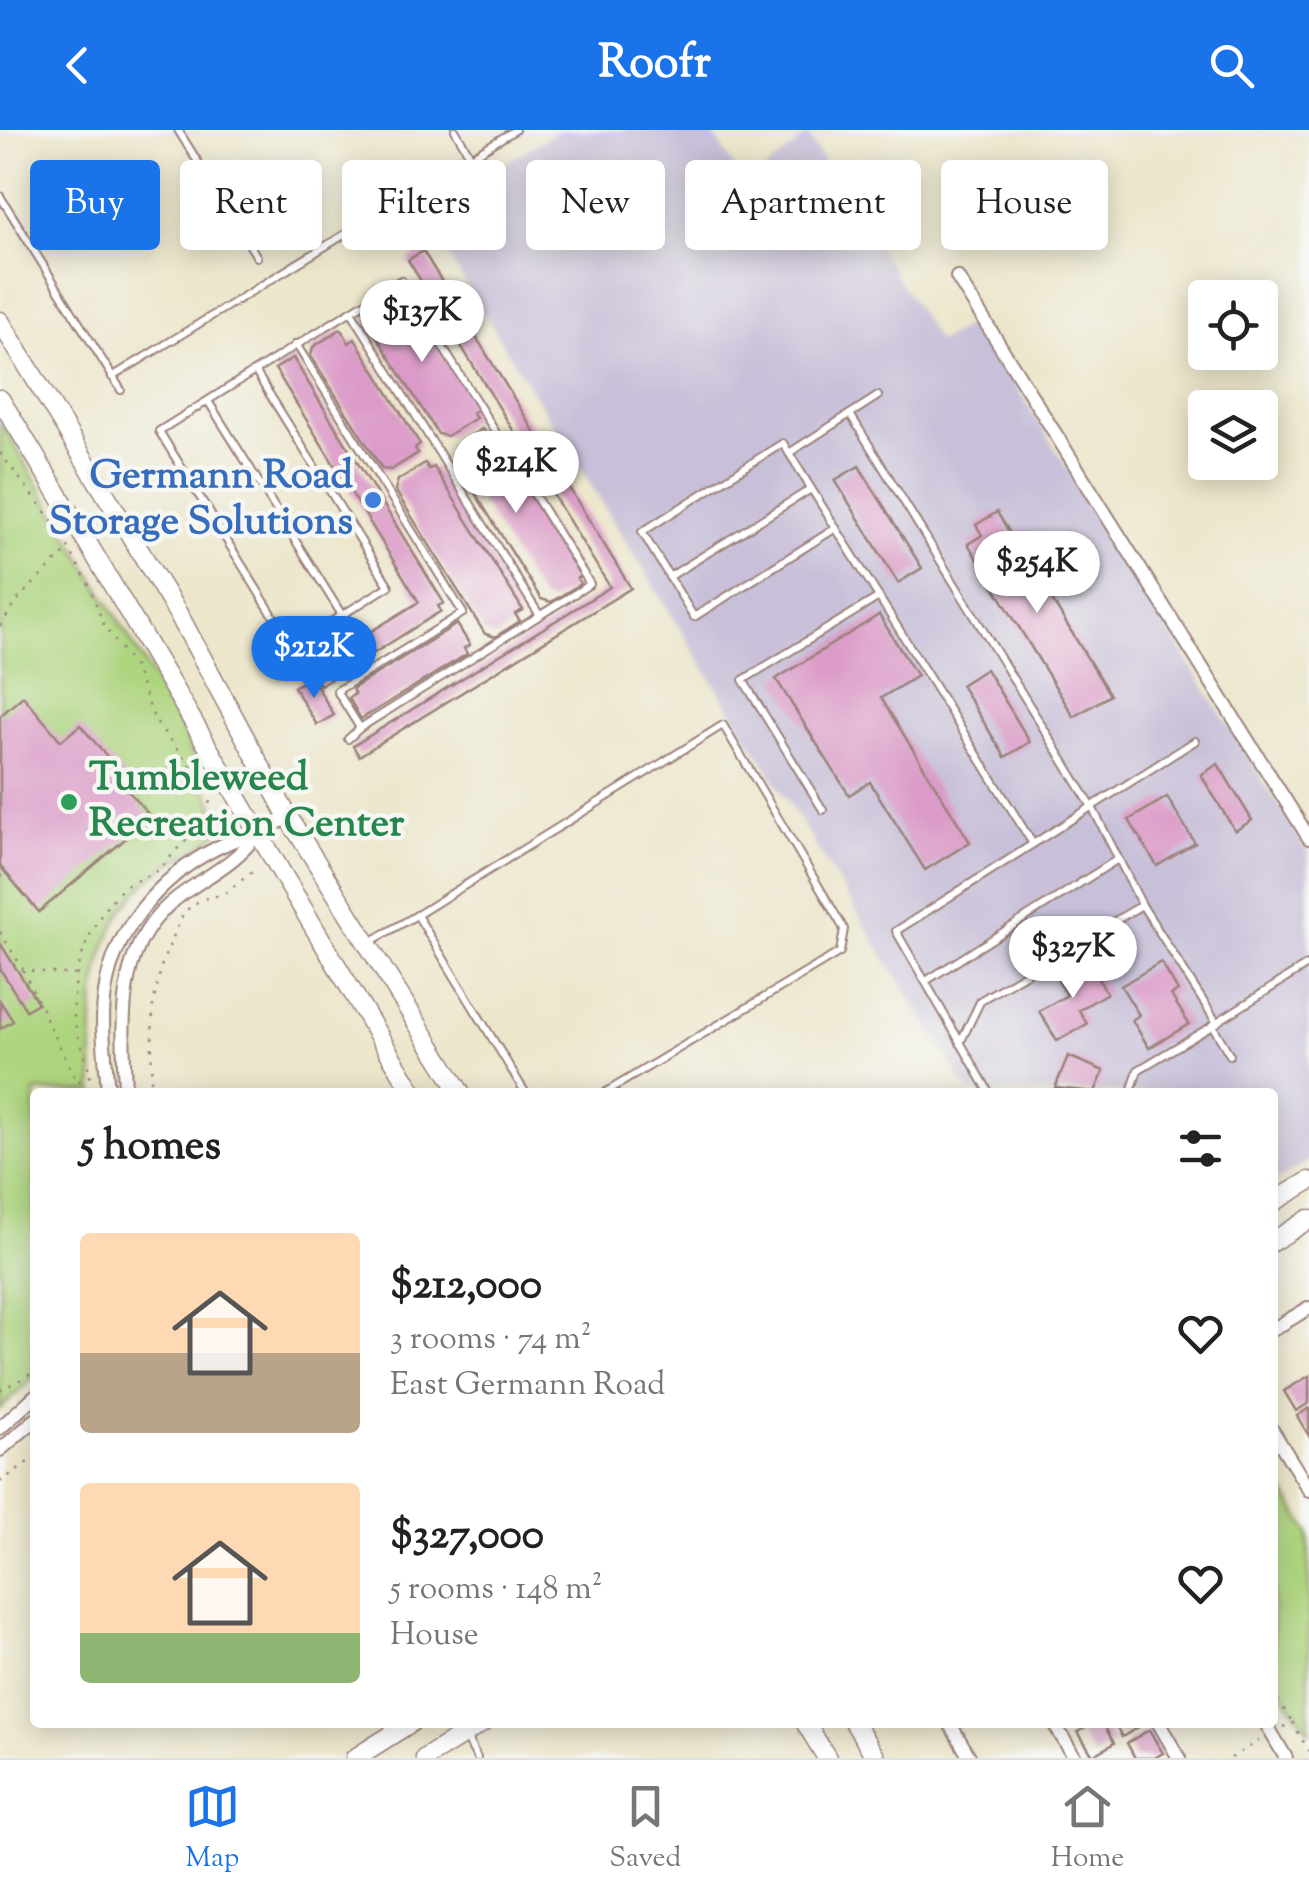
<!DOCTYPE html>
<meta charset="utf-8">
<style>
body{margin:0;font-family:"Sorts Mill Goudy",serif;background:#f2f2f2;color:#222;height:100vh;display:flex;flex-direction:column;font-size:38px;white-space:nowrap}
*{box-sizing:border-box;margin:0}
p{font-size:32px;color:#767676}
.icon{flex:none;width:55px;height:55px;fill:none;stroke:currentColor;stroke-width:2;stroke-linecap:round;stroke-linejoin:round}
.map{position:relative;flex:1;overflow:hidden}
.side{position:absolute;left:30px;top:958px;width:1248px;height:640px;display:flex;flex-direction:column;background:#fff;border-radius:10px;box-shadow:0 5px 25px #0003}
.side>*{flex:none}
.hud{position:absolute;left:30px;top:30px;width:1250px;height:90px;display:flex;gap:20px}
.fabs{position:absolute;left:1188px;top:150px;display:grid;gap:20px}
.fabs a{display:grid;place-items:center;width:90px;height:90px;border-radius:10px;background:#fff;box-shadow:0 5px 25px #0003;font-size:50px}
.price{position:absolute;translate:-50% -85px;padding:0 22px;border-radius:35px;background:#fff;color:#222;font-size:32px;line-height:65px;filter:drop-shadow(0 2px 5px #0008)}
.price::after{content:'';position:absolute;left:50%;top:60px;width:30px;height:22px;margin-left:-15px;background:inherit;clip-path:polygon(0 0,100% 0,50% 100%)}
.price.current{background:#1a73e8;color:#fff}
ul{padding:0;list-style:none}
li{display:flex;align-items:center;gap:30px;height:250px;padding:0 50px}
li span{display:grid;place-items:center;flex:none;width:280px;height:200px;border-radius:10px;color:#555}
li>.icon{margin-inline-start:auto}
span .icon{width:120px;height:120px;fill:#fffc;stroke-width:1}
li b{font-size:42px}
h2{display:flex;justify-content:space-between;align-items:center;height:120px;padding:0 50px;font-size:42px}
.chip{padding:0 35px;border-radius:10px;background:#fff;box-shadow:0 5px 25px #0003;font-size:35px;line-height:90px}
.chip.current{background:#1a73e8;color:#fff}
header{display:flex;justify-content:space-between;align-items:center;height:130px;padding:0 50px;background:#1a73e8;color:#fff;font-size:45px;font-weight:700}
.tab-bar{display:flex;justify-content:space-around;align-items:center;height:140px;border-top:2px solid #e0e0e0;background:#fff;font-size:28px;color:#767676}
.tab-bar a{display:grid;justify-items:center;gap:5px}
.tab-bar .current{color:#1a73e8}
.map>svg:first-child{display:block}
.industrial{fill:#c8bfd8}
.green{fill:#add47e;stroke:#7c7a54;stroke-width:2.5}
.building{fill:#db9bc8}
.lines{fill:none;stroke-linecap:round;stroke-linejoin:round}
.lane-casing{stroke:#9b827b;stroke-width:10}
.street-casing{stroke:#9b827b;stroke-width:16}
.secondary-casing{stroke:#9b827b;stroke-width:21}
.path{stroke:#9b827b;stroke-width:2.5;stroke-dasharray:2.5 8;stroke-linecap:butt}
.lane{stroke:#fff;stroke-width:6}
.street{stroke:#fff;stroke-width:12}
.secondary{stroke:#fff;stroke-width:18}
.shop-dot{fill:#3f7fe0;stroke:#f6f6f2;stroke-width:4}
.leisure-dot{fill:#2e9e5b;stroke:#f6f6f2;stroke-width:4}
.labels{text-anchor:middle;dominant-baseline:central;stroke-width:9;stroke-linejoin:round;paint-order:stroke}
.shop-label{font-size:40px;font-weight:bold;fill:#366cbe;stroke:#f6f6f2;text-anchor:end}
.leisure-label{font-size:40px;font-weight:bold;fill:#27864d;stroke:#f6f6f2;text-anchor:start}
</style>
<header><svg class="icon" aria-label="back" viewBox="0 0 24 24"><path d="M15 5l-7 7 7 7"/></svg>Roofr<svg class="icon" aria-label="search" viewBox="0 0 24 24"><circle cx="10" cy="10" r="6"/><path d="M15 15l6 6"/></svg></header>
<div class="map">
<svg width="1309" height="1628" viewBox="0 0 1309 1628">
<rect width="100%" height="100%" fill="#f6f6f2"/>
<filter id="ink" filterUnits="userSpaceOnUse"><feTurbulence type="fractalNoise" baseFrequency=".01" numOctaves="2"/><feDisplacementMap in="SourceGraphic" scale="20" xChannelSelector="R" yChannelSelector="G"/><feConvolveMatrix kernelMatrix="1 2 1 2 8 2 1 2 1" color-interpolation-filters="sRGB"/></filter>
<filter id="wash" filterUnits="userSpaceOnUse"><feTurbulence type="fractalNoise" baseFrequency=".0048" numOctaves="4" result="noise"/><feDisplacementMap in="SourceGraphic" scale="40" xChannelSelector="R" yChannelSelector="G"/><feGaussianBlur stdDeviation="2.25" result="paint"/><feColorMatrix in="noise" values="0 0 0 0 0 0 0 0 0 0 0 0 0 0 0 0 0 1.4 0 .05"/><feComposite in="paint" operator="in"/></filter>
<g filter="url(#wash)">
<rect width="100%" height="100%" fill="#ece6cb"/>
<polygon class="industrial" points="559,0 710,0 747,56 807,5 938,212 975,191 1309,724 1309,1031 1273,1053 1272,962 969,962 422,84"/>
<g class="green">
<path d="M0 291 180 593 221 694C216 713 183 725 167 736 88 789 90 879 94 962H35V1246L0 1279Z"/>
<polygon points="1272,1342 1309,1402 1309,1601 1273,1549"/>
</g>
<g id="blocks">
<g class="building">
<polygon points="423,121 631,458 359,626 353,616 610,457 408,130"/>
<polygon points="397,164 401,169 407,166 478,279 472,283 476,288 447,306 438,304 367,191 369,182"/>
<polygon points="341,199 349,213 355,209 420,314 415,318 418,323 391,340 382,339 311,226 313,217"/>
<polygon points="293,228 444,473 438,476 441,481 342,543 331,526 419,472 275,239"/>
<polygon points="482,299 486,304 490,302 581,446 577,448 580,454 551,472 541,469 452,326 455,316"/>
<polygon points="425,333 429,339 434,337 523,480 515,484 520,491 495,507 485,504 395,360 398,350"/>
<polygon points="859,336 922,438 898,453 835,350"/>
<polygon points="997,382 1031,437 1035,435 1041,445 1038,447 1110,565 1074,587 968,414 982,405 976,395"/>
<polygon points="879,485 917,546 881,568 970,712 925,740 870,652 849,665 776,549"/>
<polygon points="457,494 470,515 464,518 467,524 361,589 349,568 355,564 352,559"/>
<polygon points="321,532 331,549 320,555 310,538"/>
<polygon points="986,539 1030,612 1005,627 961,555"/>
<polygon points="311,546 334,585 317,595 294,557"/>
<polygon points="23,566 61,611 80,595 129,652 124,656 151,687 39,782 0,736 0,586"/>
<polygon points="1218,634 1252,690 1235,701 1201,645"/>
<polygon points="1167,667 1195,713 1157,736 1129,690"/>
<polygon points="0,813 38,873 26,880 0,839"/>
<polygon points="1087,831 1107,863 1079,880 1087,894 1057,911 1039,881 1067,865 1057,849"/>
<polygon points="1161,832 1178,861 1171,865 1189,894 1149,918 1132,890 1139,885 1121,856"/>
<polygon points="0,871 13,891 0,899"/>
<polygon points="1068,926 1104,941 1095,962 1055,958"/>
<polygon points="1309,1246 1309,1273 1296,1281 1284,1261"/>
<polygon points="1309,1278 1309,1306 1297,1286"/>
<polygon points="1094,1592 1102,1592 1114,1613 1093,1626 1078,1602"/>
<polygon points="1114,1592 1147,1592 1122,1607"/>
<polygon points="1149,1600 1163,1623 1154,1628 1135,1628 1127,1613"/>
</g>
</g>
</g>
<g filter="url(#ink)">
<use href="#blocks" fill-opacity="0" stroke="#9b827b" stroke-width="2.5"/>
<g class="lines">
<defs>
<g id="lane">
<polyline points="178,0 257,127"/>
<polyline points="455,0 471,27"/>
<polyline points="0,66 121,260"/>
<polyline points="351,181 540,486"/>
<polyline points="255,241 401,150 590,454 360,598 337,561 463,483 296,214"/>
<polygon points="255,241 389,456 292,516 159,301"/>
<polyline points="112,247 515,0"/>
<polyline points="878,266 789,323 1033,714"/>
<polyline points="208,271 342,485"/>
<polyline points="850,284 1092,677 1142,775 1217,893 1138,940 1131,962"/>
<polyline points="789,323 783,313 642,402 694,487 836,398"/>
<polyline points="669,447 811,359"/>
<polyline points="348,609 360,598"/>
<polyline points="823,680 743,550 879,467"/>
<polyline points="417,785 723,595 844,799 840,822 606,962"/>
<polyline points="368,813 417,785 525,962"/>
<polyline points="926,851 1118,729"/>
<polyline points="1217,892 1309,834"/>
<polyline points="1212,895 1230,925"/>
<polyline points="960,913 981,870 1142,775"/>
<polyline points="149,962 173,962"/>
<polyline points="989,962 896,801 1195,611"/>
<polyline points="465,1605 477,1628"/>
</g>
<g id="street">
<polyline points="957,147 1309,708"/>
<path d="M108 962C106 930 100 895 105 863 114 795 169 737 232 711 252 704 269 698 288 687"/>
<path d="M125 962C123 892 114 816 177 768 204 747 235 734 255 706"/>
<polyline points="1272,1200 1309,1178"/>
<polyline points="0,1298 35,1266"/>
<polyline points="1272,1300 1309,1360"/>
<polyline points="0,1320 35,1290"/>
<polyline points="949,1592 970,1628"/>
<polyline points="1053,1592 1075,1628"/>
<polyline points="1158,1592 1179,1628"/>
<polyline points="1265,1592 1286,1628"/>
</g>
<g id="secondary">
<polyline points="0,191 180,487 288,687 460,962"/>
<path d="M0 269C142 497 272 733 413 962"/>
<polyline points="1272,1073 1309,1051"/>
<polyline points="1272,1112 1309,1089"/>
<polyline points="805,1592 827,1628"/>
<polyline points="854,1592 876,1628"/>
<polyline points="355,1628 412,1592"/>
<polyline points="425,1628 484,1592"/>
</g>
</defs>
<use href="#lane" class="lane-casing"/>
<use href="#street" class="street-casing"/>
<use href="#secondary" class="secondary-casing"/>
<g class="path">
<path d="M0 323 56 395 89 455 104 496 135 538 155 591 191 636 219 691 211 703C189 700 175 722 163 736 152 747 133 748 122 759 90 790 71 841 74 886 76 907 87 925 90 946L77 952 23 840 76 845"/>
<polyline points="0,496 20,467 68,420"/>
<polyline points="0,747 5,743"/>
<polyline points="0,802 23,839"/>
<polyline points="151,951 153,875 162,833 184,782 200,770 224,764 252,742"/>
<polyline points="0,1260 35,1242"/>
<polyline points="0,1352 35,1327"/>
<polyline points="1272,1561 1291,1590"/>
<polyline points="1283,1597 1292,1592 1309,1621"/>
<polyline points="1231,1628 1259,1611"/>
</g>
<use href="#lane" class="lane"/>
<use href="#street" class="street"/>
<use href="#secondary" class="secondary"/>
</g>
</g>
<circle class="shop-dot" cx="373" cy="370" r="10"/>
<circle class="leisure-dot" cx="69" cy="672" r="10"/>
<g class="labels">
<g class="shop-label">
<text x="353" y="347">Germann Road<tspan x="353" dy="46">Storage Solutions</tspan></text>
</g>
<g class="leisure-label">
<text x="89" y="649">Tumbleweed<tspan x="89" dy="46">Recreation Center</tspan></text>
</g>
</g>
</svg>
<div class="fabs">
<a><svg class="icon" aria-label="locate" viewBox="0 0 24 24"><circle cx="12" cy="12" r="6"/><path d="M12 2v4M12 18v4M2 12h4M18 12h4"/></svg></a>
<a><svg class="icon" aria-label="layers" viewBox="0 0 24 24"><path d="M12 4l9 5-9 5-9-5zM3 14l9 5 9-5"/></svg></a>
</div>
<b class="price" style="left:422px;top:235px">$137K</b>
<b class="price" style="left:516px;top:386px">$214K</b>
<b class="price" style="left:1037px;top:486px">$254K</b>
<b class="price current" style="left:314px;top:571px">$212K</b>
<b class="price" style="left:1073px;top:871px">$327K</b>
<div class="hud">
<a class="chip current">Buy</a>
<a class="chip">Rent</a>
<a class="chip">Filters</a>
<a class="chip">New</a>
<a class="chip">Apartment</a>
<a class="chip">House</a>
</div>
<section class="side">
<h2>5 homes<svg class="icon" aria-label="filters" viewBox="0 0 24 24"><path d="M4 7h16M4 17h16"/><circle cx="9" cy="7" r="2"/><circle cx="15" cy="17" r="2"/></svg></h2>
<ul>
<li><span style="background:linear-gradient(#ffd9b3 60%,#b9a48a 0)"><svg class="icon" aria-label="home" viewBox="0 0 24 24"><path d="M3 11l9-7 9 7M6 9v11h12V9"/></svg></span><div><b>$212,000</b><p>3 rooms · 74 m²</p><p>East Germann Road</p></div><svg class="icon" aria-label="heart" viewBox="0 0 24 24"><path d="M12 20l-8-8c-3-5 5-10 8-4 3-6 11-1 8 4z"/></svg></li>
<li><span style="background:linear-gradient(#ffd9b3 75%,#8fb573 0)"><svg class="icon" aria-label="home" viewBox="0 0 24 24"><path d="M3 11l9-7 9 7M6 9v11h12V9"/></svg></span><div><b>$327,000</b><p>5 rooms · 148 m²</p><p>House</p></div><svg class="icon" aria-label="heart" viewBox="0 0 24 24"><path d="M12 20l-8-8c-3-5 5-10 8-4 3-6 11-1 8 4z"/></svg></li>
</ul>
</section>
</div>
<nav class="tab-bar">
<a class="current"><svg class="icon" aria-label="map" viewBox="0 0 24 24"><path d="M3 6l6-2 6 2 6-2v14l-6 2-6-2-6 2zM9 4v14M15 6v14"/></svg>Map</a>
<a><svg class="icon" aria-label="saved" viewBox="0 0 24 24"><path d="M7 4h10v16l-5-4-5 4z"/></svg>Saved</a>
<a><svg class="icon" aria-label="home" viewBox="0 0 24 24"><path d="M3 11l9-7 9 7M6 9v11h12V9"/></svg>Home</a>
</nav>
